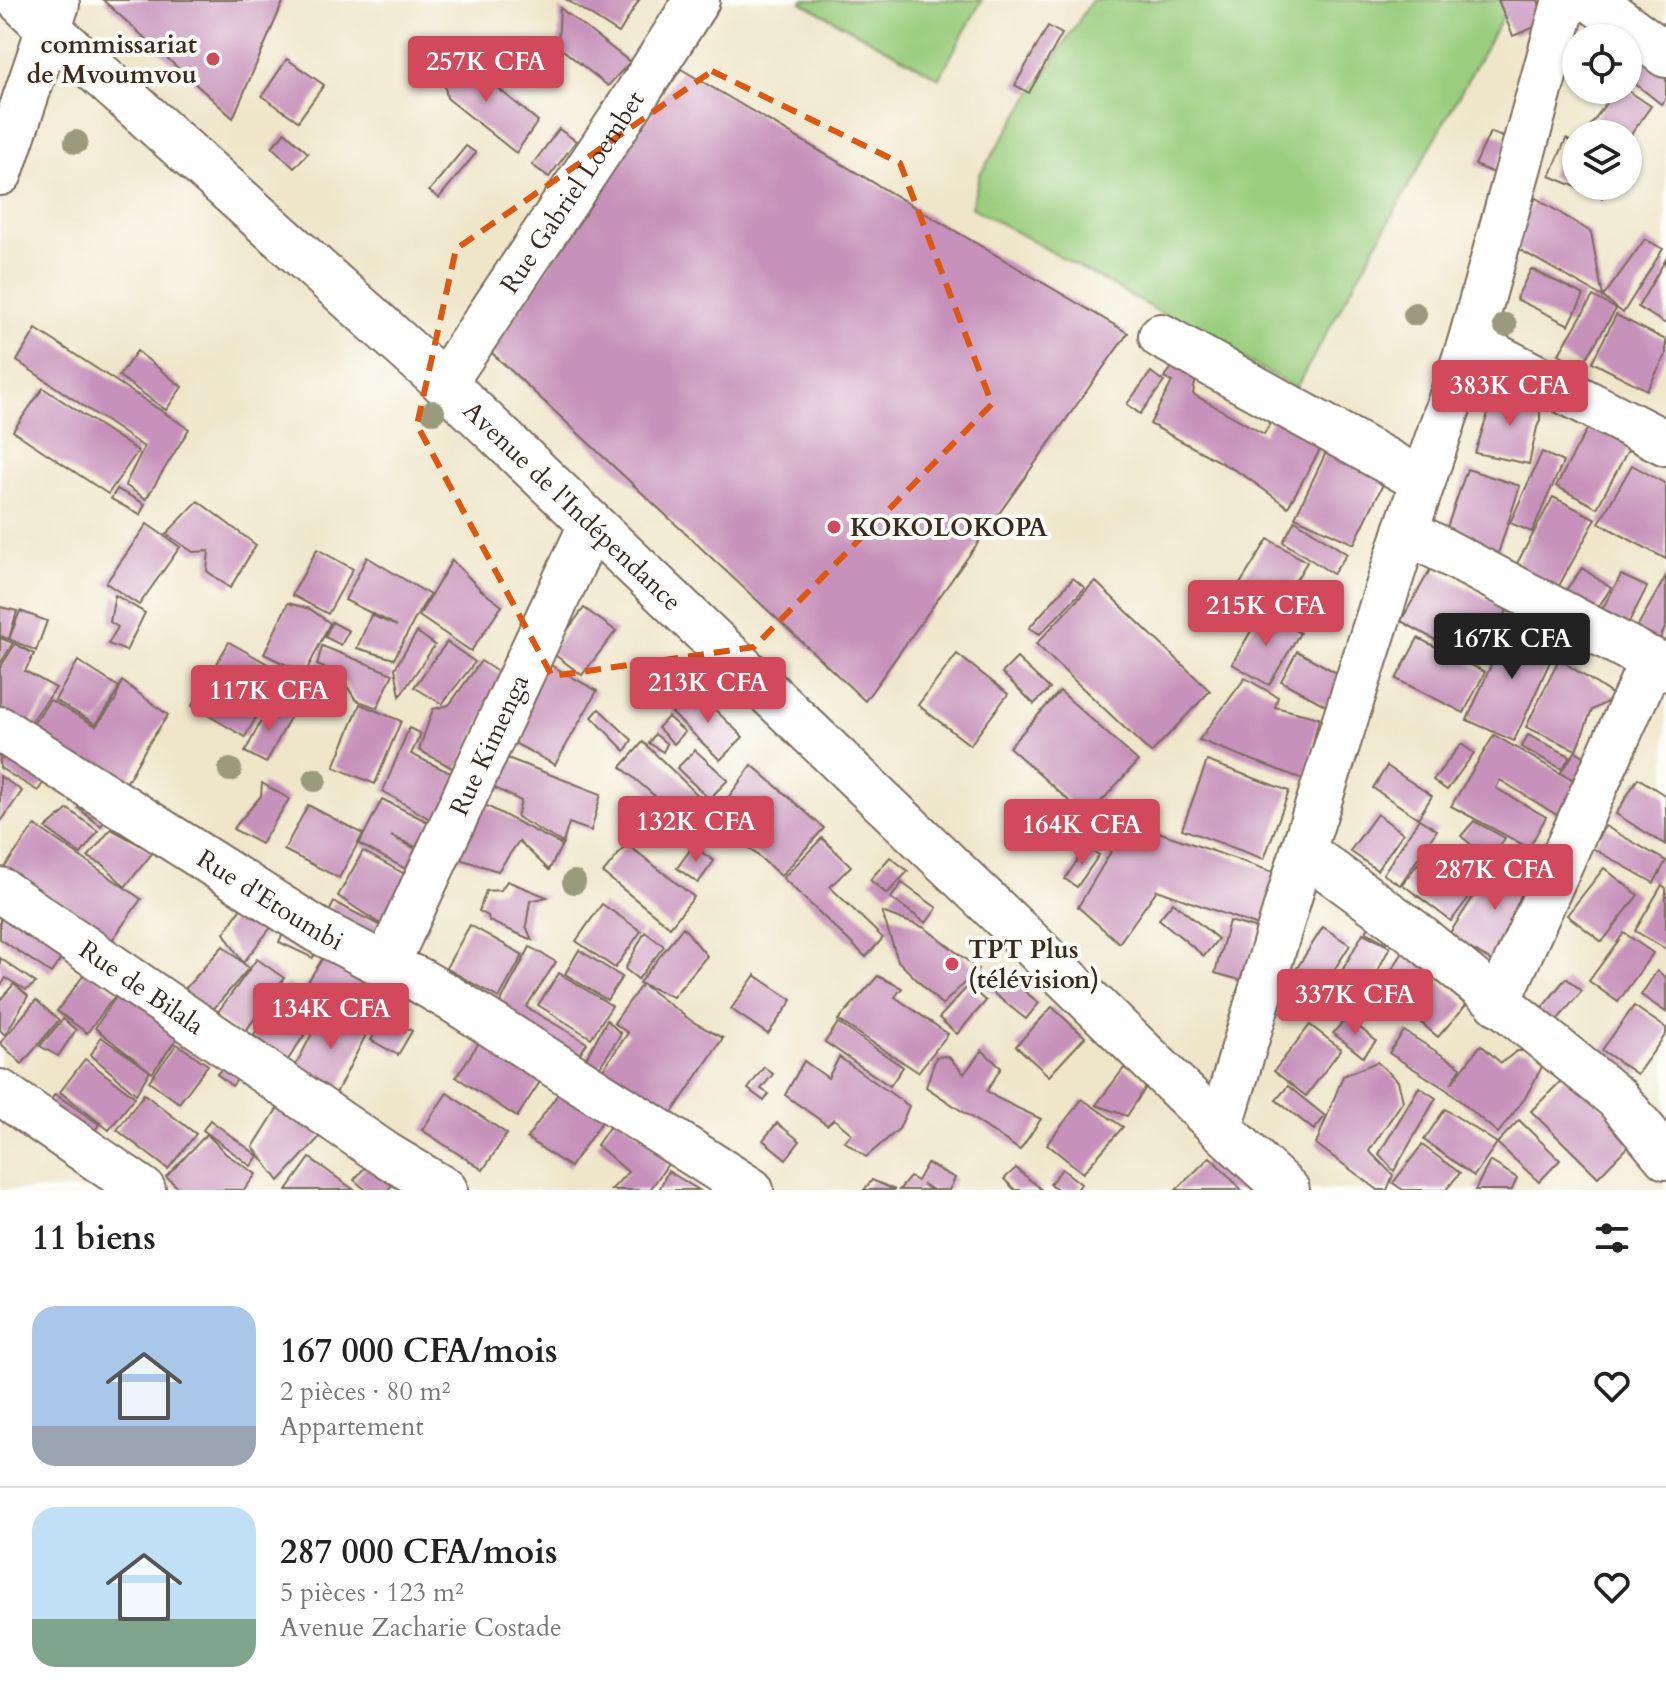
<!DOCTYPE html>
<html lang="fr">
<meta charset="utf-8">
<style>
body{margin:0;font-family:Cardo,serif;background:#f2f2f2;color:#222;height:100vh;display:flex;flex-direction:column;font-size:30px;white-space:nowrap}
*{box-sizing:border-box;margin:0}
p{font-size:26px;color:#767676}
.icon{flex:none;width:44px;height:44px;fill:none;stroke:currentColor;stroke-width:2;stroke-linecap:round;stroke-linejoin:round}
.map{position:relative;height:1190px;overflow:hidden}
.sheet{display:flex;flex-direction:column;background:#fff;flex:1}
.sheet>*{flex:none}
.tools{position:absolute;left:1562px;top:24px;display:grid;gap:16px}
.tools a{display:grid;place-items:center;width:80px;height:80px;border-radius:50%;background:#fff;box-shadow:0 2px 6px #0004;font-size:40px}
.price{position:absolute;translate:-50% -68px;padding:0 18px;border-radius:8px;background:#d1495b;color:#fff;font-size:26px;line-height:52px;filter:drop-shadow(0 2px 4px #0008)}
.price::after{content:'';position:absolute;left:50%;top:48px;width:24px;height:18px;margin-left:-12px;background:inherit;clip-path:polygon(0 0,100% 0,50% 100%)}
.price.active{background:#222;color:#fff}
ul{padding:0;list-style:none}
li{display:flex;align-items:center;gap:24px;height:200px;padding:0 32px}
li+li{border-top:2px solid #e0e0e0}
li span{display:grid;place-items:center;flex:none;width:224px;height:160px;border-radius:24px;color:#555}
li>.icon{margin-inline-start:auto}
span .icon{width:96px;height:96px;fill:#fffc;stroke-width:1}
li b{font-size:34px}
h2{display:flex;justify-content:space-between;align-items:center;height:96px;padding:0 32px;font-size:34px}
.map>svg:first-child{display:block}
.green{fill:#9acd7e;stroke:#6a7c4e;stroke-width:2}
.building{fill:#c691ba}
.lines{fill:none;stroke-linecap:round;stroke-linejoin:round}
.minor-casing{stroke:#7a6c5a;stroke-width:48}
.minor{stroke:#fff;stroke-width:44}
.tree{fill:#9c9a7b}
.marked{fill:none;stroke:#df570d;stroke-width:6;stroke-dasharray:16 10;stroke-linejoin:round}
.poi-dot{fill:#d1495b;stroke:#fdfcf7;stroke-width:3}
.labels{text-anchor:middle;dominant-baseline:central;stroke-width:8;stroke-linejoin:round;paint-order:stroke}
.poi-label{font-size:26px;font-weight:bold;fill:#3b2a1e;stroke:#fdfcf7;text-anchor:start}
.street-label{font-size:26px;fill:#3b2a1e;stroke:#fdfcf7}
</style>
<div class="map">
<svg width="1666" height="1190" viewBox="0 0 1666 1190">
<rect width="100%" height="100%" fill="#fdfcf7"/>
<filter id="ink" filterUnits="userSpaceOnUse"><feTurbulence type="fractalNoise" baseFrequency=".0125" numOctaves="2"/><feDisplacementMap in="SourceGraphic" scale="16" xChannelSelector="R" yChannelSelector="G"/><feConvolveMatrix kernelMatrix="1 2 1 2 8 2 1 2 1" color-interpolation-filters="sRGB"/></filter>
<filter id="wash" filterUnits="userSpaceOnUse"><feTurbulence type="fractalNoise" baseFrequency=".006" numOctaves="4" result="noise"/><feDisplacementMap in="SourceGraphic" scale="32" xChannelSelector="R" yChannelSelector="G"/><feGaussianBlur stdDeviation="1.8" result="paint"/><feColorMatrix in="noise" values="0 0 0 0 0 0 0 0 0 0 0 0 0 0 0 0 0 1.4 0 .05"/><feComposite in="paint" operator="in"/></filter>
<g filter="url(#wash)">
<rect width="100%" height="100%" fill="#efe6ca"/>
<g class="green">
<polygon points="803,0 982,0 939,78 801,2"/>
<polygon points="1092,0 1502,0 1510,4 1296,388 971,207 980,174"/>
</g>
<g id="blocks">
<g class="building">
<polygon points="103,0 284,0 233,118"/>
<polygon points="567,0 639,0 619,33"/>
<polygon points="1498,0 1538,0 1547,22 1513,36"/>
<polygon points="560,8 630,62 608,86 558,46"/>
<polygon points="1048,26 1062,34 1029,93 1015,85"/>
<polygon points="1646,55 1666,71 1666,98 1661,104 1628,78"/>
<polygon points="461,58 538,121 516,153 447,98 445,87 435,71"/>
<polygon points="287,59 324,85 298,121 262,96"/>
<polygon points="681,69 1128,333 865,701 491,352"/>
<polygon points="1615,90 1627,90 1651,106 1628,139 1628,134 1589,134 1586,132"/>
<polygon points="559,129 576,141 549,177 532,165"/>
<polygon points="285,132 308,153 294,168 272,147"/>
<polygon points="1490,132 1508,139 1494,173 1475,165"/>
<polygon points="1566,139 1576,144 1576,186 1607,186 1602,198 1550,176"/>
<polygon points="466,146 476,153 439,198 429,191"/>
<polygon points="1536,198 1591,232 1603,297 1645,239 1663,249 1623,313 1603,297 1508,243"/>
<polygon points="1666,259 1666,324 1638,307"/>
<polygon points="1531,269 1584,295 1569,325 1516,299"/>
<polygon points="1593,296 1616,309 1581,367 1559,354"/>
<polygon points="1616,315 1666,340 1666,355 1647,390 1592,362"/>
<polygon points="36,329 189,429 146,499 125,485 144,447 17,361"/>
<polygon points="137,351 182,387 166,410 119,376"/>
<polygon points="1180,357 1197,372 1193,394 1264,434 1276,413 1325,441 1288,507 1242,474 1150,424 1172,382 1164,378"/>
<polygon points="1151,372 1164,382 1140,414 1127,404"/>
<polygon points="43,388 138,451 108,494 13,431"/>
<polygon points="1511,388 1540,405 1540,421 1537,427 1529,464 1475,453 1494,395 1510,397"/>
<polygon points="1595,415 1635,437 1597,508 1556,486"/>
<polygon points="1330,444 1389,472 1354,544 1295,517"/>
<polygon points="1542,452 1563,462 1532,532 1510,523"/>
<polygon points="1632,465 1666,484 1666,559 1599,523"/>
<polygon points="1467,469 1520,486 1496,560 1442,542"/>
<polygon points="117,489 145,504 140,515 111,499"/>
<polygon points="1553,497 1596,519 1550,602 1508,580"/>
<polygon points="198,501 256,545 230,588 207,571 209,551 193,552 166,534"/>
<polygon points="1295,520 1347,554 1333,574 1283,542"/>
<polygon points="147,524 180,547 139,605 106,583"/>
<polygon points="1268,539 1307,562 1274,616 1235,592"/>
<polygon points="317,549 353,569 328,614 292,595"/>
<polygon points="367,557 430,595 417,615 394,659 357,648 371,615 397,626 345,600"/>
<polygon points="452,560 481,590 502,606 471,651 419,616"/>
<polygon points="1431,568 1507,610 1487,658 1452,639 1448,647 1401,621"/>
<polygon points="1582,568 1611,588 1591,618 1561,597"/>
<polygon points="1621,575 1647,587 1621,638 1594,624"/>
<polygon points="1666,576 1666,626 1653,653 1629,641"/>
<polygon points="1073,578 1085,588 1040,634 1029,628"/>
<polygon points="1095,581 1210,691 1151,753 1036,644"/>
<polygon points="115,595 145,613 126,651 108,644 118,627 110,622"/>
<polygon points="288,603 310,609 330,623 305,674 264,654"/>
<polygon points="0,607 17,611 9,639 0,636"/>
<polygon points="584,608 616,631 582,675 551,652"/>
<polygon points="20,611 47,621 36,651 9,639"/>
<polygon points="1262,612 1300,633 1269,685 1232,664"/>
<polygon points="332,622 349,631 341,645 325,637"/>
<polygon points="1509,624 1538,632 1557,646 1514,741 1467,720"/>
<polygon points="417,632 435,645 400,696 395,668"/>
<polygon points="0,638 13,643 0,664"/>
<polygon points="1418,638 1485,672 1464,713 1396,679"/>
<polygon points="229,642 282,672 245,737 192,706"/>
<polygon points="447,642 475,662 442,704 414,687"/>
<polygon points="15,644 34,654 25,671 56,688 27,727 0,713 0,668"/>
<polygon points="322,646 393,674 377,708 356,700 339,674 317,665"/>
<polygon points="1297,651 1344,677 1328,707 1281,681"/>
<polygon points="957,654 1008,694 970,745 918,705"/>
<polygon points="1017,658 1050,689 1034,704 1002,673"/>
<polygon points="1559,659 1616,697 1592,710 1576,750 1526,727"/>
<polygon points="78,661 119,687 111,703 96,724 55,700"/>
<polygon points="481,661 502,675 458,771 419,750 433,709 449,705"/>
<polygon points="547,663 597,691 555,765 505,738"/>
<polygon points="1245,678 1278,697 1275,707 1319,718 1305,780 1199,740"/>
<polygon points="122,681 168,715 147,746 122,791 29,730 50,700 96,726 115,701"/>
<polygon points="695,690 743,737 720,760 672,713"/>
<polygon points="1060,691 1138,761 1087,817 1009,747"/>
<polygon points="271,702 292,714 266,763 245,752"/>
<polygon points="360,704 401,721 375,784 334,767"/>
<polygon points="599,709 632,740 625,751 592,717"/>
<polygon points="668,717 685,732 674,744 658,728"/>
<polygon points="409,728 421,734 411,754 465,780 438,824 383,791"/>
<polygon points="655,734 667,744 663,752 649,743"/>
<polygon points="1494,735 1582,786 1560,817 1500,780 1496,788 1546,817 1529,848 1451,806"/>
<polygon points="1528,735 1570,756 1562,769 1521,747"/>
<polygon points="643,742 703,800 685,822 621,767"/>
<polygon points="9,743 52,769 38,791 0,768 0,758"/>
<polygon points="1461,744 1474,753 1447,790 1433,780"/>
<polygon points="695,750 728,780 709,799 677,768"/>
<polygon points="1576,751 1597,765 1583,784 1560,773"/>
<polygon points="502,756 601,794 591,831 569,823 563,843 517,817 521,801 491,786"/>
<polygon points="1207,761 1289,791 1264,859 1182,829"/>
<polygon points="752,765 824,828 781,876 714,817"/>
<polygon points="1387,766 1432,796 1418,818 1373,788"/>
<polygon points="0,776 22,791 0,823"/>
<polygon points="1638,778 1666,796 1666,845 1616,814"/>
<polygon points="262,783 289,799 261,844 233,829 261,796"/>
<polygon points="89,793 112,810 101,826 78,808"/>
<polygon points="382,799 438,827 425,851 391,836 428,855 417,875 359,844"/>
<polygon points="481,803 562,845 549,870 519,841 498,871 453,857"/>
<polygon points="308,805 363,834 339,878 284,850"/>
<polygon points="68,809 98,831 81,854 46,828"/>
<polygon points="655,813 674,829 661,843 643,827"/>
<polygon points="1377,814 1403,833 1377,870 1350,851"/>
<polygon points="1419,819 1437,830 1400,885 1383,874"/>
<polygon points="1474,821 1505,838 1479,884 1451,921 1402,884 1431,847 1479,884 1465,858 1474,847 1461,836"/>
<polygon points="35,825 141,899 108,946 2,871"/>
<polygon points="1605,826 1666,861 1654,883 1592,848"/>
<polygon points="1144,827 1279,874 1261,927 1157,890 1119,943 1078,907 1119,838"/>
<polygon points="111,829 153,852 125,887 104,865 88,857"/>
<polygon points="822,838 851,866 830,887 883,938 866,957 783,878"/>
<polygon points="627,844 694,897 670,927 603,873"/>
<polygon points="693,846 714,861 698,883 677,868"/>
<polygon points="1086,847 1099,855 1077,887 1065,879"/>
<polygon points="363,851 417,881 389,930 338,896"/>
<polygon points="890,857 908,871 887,894 870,880"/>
<polygon points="1495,863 1543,887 1494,962 1448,936"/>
<polygon points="1604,868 1638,895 1602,942 1567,915"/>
<polygon points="507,881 547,897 530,901 526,926 532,940 489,921 488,916 479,911 486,891 501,890"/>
<polygon points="902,883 937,908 926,923 891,898"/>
<polygon points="1662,885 1666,888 1666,949 1635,931"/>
<polygon points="0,894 72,943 51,973 0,939"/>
<polygon points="246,901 276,921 243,963 224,933"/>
<polygon points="334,902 389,930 377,952 323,924"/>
<polygon points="1173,902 1218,939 1204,956 1159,919"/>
<polygon points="602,904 641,931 615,968 576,941"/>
<polygon points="882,912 925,928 978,969 942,1005 898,961"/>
<polygon points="1377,913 1396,924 1386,943 1366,932"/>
<polygon points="290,919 321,940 313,958 279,942"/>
<polygon points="1229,921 1258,929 1243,981 1215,973"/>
<polygon points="470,925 523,955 499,998 446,968"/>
<polygon points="683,927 707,956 673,997 642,984 693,1022 723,1038 671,1114 603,1069 628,1033 614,1023 642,984 639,983"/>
<polygon points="1323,927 1350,945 1329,978 1370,1006 1360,1021 1292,976"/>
<polygon points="645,932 664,946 638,979 625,969"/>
<polygon points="1363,933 1390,947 1366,993 1338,978"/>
<polygon points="1624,933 1653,953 1618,1002 1589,981"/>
<polygon points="1409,943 1434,958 1401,1010 1376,994"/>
<polygon points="223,946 249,968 210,1013 184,990"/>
<polygon points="530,947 556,962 526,1007 587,1043 570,1068 493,1016"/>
<polygon points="579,950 622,977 607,1000 565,974"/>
<polygon points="326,953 381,986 360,1020 304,988"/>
<polygon points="0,958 10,965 36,983 26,990 6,978 0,987"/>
<polygon points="257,959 284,978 242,1036 215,1016"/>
<polygon points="996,968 1039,1003 1026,1019 983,985"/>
<polygon points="87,971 117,993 87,1033 57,1011"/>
<polygon points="1657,971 1666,977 1666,1012 1641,995"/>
<polygon points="559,973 612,1006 591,1038 538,1005"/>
<polygon points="755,975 792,1000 768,1034 731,1009"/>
<polygon points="878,976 902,988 895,997 948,1034 918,1072 838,1020"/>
<polygon points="1435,978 1466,1005 1438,1037 1406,1010"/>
<polygon points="1566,978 1582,991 1547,1032 1532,1020"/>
<polygon points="14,984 28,996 5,1035 0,1030 0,1000"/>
<polygon points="287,984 323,1007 281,1070 246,1047"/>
<polygon points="968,986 986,1001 957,1034 939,1018"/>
<polygon points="122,988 181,1033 152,1073 95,1028"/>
<polygon points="36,1000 59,1020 22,1064 0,1043"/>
<polygon points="327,1005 370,1027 334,1097 291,1074"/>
<polygon points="1634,1006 1666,1028 1666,1034 1637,1074 1602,1050"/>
<polygon points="1052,1007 1085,1037 1049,1076 1016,1046"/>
<polygon points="385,1016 412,1031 398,1055 371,1040"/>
<polygon points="1347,1017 1376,1041 1363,1057 1333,1033"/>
<polygon points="63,1019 76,1030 58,1056 40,1046"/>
<polygon points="607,1020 621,1034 599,1068 585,1060"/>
<polygon points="838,1023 903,1067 890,1086 825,1042"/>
<polygon points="1310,1025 1341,1049 1306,1096 1274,1071"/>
<polygon points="487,1031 547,1071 517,1117 456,1077"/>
<polygon points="1404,1031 1461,1067 1451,1084 1481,1045 1501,1063 1517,1051 1529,1051 1544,1063 1525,1098 1498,1133 1447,1090 1389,1053"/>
<polygon points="101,1037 150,1071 136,1094 91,1055"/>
<polygon points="177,1044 208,1065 179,1103 149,1081"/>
<polygon points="982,1050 1001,1068 987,1091 997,1098 1041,1119 1020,1150 926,1087 936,1057 948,1056 964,1074"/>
<polygon points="839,1057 909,1106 899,1129 866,1157 844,1141 852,1134 834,1119 827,1125 785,1095 804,1061 828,1078"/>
<polygon points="85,1059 135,1097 109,1130 60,1092"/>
<polygon points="230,1060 242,1073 232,1086 217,1074"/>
<polygon points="1377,1062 1398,1081 1403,1101 1369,1151 1393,1175 1387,1190 1378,1190 1316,1144 1343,1076"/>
<polygon points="764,1067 773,1074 761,1089 769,1094 764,1101 748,1089"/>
<polygon points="1124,1068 1148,1084 1127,1116 1096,1105"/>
<polygon points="1568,1074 1635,1139 1598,1177 1531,1111"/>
<polygon points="565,1084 608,1113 570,1167 527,1138"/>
<polygon points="1288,1086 1325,1116 1314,1130 1276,1100"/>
<polygon points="1419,1087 1436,1098 1394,1171 1379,1154"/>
<polygon points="447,1093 507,1134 483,1170 422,1130"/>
<polygon points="55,1094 99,1124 91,1137 46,1107"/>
<polygon points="144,1094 196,1134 168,1169 117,1130"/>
<polygon points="1082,1099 1123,1127 1083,1173 1047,1144"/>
<polygon points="279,1106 328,1128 279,1181 253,1147"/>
<polygon points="1445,1109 1497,1143 1474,1176 1424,1140"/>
<polygon points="616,1117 672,1158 650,1190 611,1190 628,1172 597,1145"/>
<polygon points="210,1120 258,1156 251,1166 203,1130"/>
<polygon points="1519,1120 1560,1160 1539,1182 1497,1143"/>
<polygon points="777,1123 800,1141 786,1159 763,1140"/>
<polygon points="207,1134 226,1154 256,1174 244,1190 181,1190 166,1177"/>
<polygon points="1422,1145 1460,1173 1446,1190 1403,1190 1393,1183"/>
<polygon points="1210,1157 1242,1190 1176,1190"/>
<polygon points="310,1158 354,1190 287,1190"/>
<polygon points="372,1159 396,1180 388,1190 366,1190 354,1180"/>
<polygon points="1490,1161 1517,1178 1512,1190 1475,1190"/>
<polygon points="927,1163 955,1178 949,1190 933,1190 922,1184 931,1190 899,1190 910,1177 917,1181"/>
<polygon points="1016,1168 1042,1190 1015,1190 1004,1179"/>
<polygon points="1062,1169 1081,1184 1077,1190 1059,1190 1050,1184"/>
<polygon points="668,1171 699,1190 659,1190"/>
<polygon points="872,1180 895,1190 864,1190"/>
</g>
</g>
</g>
<g filter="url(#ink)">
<use href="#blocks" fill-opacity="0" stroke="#7a6c5a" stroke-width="2"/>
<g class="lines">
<defs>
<g id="minor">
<path id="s1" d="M19 0 48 28 444 383 1020 933 1220 1128 1287 1190"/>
<polyline points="1592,0 1666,55"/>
<polyline points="0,173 57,4"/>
<polyline points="1161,336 1423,481"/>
<polyline points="1470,343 1666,443"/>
<path id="s2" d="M444 383 617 125 697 0"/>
<polyline points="1406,531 1666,668"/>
<path id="s3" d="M0 729 317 930 386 966 419 980 453 1000 751 1190"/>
<polyline points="1303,851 1411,930 1617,1098 1666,1157"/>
<path id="s4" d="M0 890 385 1154 445 1190"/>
<path id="s5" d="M386 966 591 525"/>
<polyline points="1498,1003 1652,660"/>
<polyline points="0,1092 143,1190"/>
<polyline points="1220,1128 1303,851 1406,531 1470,343 1565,0"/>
</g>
</defs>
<use href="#minor" class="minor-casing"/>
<use href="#minor" class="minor"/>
</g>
<g class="tree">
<circle cx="76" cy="142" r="12"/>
<circle cx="1415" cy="314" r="12"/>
<circle cx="1505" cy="325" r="12"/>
<circle cx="433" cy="412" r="12"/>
<circle cx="330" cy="696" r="12"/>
<circle cx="230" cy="770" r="12"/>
<circle cx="315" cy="780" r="12"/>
<circle cx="574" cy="882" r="12"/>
</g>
</g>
<path class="marked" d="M712 71 900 163 992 404 754 647 552 676 417 425 456 249Z"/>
<g class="poi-dot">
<circle cx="213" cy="59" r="8"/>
<circle cx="834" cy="527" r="8"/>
<circle cx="952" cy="964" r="8"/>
</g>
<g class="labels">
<g class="poi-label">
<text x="197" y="44" text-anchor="end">commissariat<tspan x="197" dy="30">de Mvoumvou</tspan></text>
<text x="850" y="527">KOKOLOKOPA</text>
<text x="968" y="949">TPT Plus<tspan x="968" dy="30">(télévision)</tspan></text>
</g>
<g class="street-label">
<text stroke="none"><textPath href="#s2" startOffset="230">Rue Gabriel Loembet</textPath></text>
<text stroke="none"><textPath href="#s1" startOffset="750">Avenue de l'Indépendance</textPath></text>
<text stroke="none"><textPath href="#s5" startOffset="244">Rue Kimenga</textPath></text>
<text stroke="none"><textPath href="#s3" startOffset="320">Rue d'Etoumbi</textPath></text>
<text stroke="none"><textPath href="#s4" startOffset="172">Rue de Bilala</textPath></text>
</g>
</g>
</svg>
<div class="tools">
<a><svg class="icon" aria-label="locate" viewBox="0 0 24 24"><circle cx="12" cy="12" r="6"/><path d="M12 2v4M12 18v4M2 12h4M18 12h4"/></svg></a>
<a><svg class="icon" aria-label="layers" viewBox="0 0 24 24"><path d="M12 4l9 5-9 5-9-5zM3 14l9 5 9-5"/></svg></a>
</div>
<b class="price" style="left:486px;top:104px">257K CFA</b>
<b class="price" style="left:1510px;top:428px">383K CFA</b>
<b class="price" style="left:1266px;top:648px">215K CFA</b>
<b class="price active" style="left:1512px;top:681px">167K CFA</b>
<b class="price" style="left:708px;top:725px">213K CFA</b>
<b class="price" style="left:269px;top:733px">117K CFA</b>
<b class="price" style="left:696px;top:864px">132K CFA</b>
<b class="price" style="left:1082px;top:867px">164K CFA</b>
<b class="price" style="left:1495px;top:912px">287K CFA</b>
<b class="price" style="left:1355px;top:1037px">337K CFA</b>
<b class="price" style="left:331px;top:1051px">134K CFA</b>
</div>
<section class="sheet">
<h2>11 biens<svg class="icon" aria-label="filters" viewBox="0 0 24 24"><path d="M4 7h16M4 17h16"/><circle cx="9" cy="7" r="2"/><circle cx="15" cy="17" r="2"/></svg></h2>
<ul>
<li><span style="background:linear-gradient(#a9c7e8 75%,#9aa5b1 0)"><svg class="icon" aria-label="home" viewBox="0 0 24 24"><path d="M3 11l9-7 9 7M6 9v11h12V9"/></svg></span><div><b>167 000 CFA/mois</b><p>2 pièces · 80 m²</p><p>Appartement</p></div><svg class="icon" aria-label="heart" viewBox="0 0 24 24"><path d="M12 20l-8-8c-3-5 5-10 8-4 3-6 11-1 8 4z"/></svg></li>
<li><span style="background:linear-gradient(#bfe0f5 70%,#7fa58c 0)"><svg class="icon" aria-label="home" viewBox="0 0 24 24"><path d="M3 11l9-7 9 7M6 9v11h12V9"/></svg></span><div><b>287 000 CFA/mois</b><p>5 pièces · 123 m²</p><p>Avenue Zacharie Costade</p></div><svg class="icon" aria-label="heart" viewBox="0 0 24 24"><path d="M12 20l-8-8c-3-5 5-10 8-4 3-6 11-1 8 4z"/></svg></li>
</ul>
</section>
